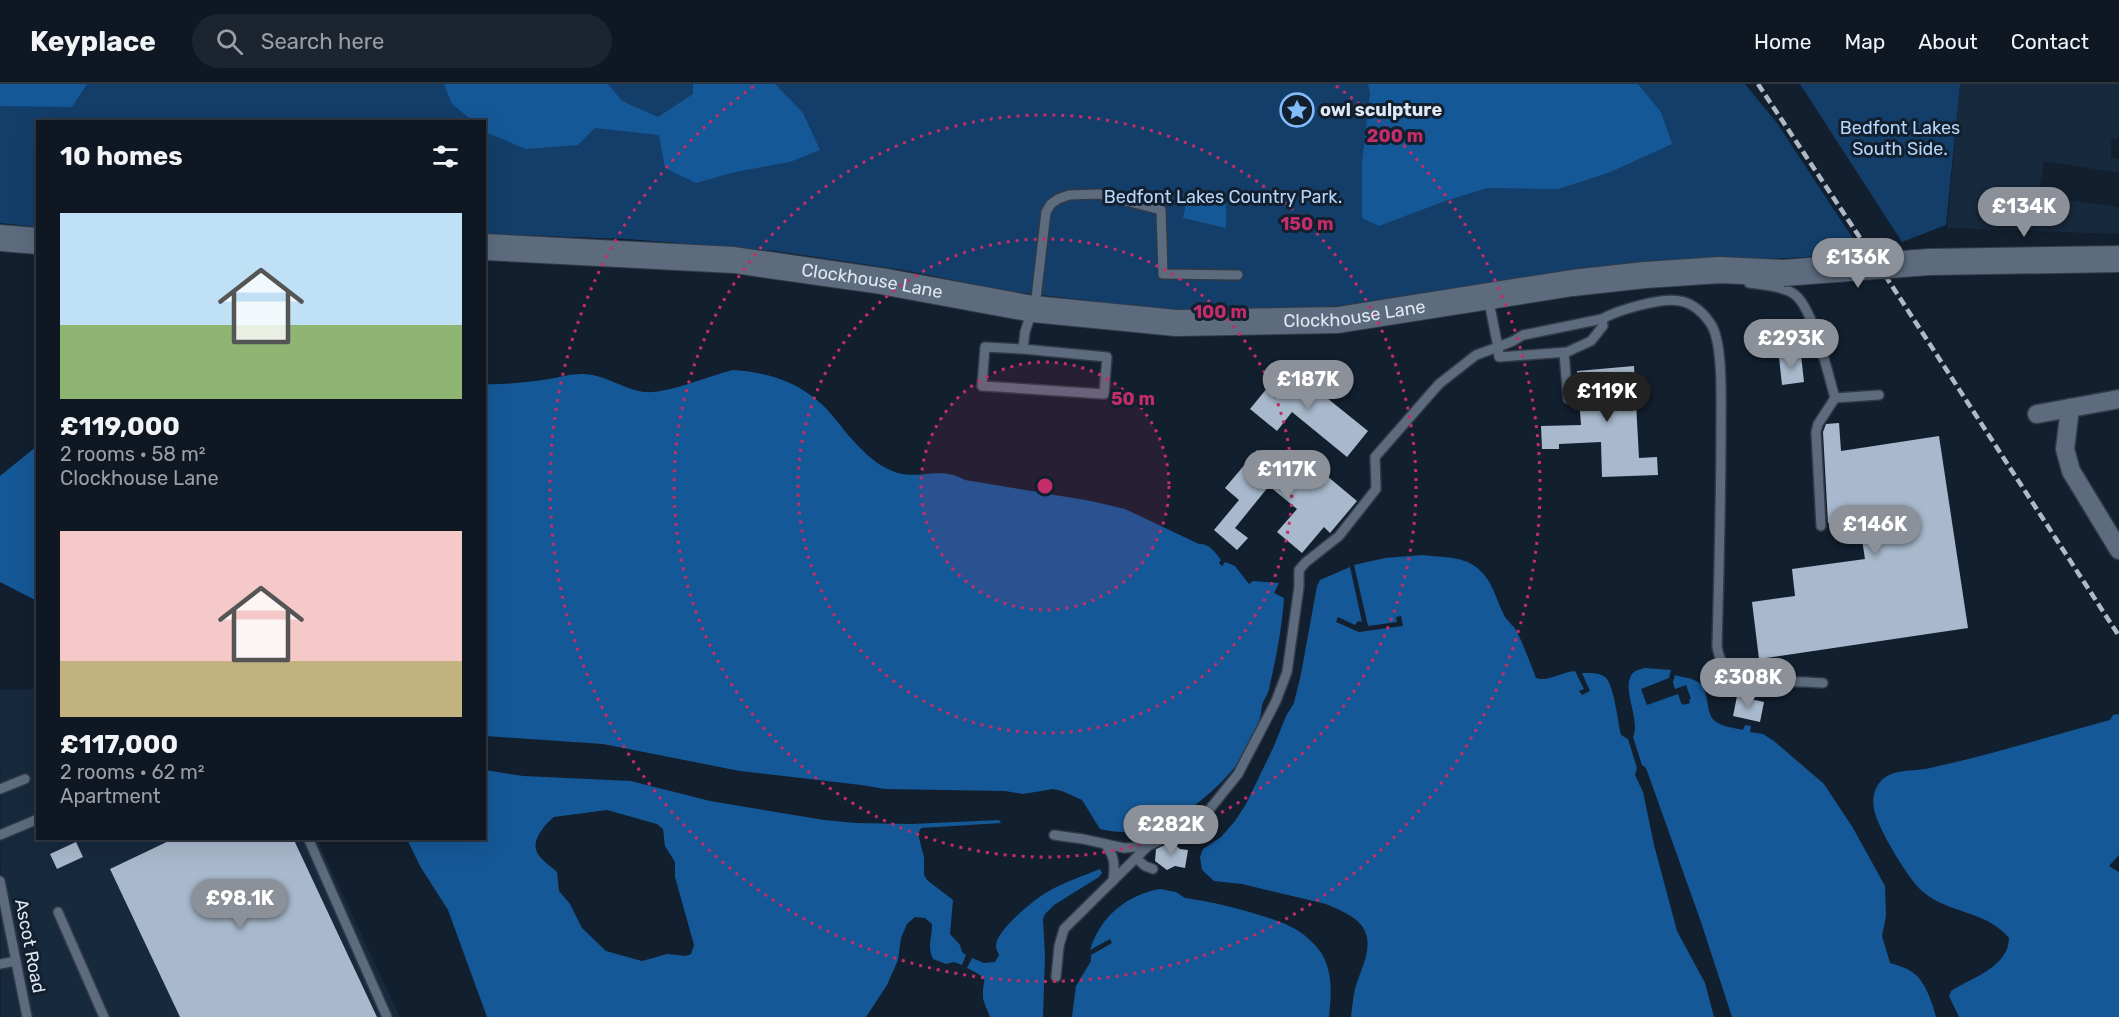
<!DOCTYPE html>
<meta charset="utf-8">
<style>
body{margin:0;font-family:Rubik,sans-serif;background:#1c242f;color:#f1f3f6;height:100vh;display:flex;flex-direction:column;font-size:22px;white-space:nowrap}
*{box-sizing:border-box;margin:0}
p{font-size:20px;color:#9b9fa5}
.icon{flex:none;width:33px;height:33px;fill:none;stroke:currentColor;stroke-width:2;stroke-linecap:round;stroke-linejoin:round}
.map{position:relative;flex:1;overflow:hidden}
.panel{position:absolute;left:36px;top:36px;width:450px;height:720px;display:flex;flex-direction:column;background:#0e1722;border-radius:0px;box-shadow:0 6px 24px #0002,0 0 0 2px #2e3640}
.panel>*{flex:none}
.price{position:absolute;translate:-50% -51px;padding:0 14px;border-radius:21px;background:#8c9099;color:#fff;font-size:20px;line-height:39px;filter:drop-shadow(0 2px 3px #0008)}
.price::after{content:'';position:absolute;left:50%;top:36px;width:18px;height:14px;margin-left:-9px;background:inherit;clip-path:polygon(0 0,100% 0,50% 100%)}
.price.current{background:#222;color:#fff}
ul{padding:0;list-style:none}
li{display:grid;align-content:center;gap:12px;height:318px;padding:0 24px}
li span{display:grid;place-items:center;height:186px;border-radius:0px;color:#555}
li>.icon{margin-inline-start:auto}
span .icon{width:108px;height:108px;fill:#fffc;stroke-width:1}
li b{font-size:26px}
h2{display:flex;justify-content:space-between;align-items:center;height:72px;padding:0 24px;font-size:26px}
header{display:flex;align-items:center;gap:36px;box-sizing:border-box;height:84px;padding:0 30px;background:#0e1722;border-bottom:2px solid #2e3640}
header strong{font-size:28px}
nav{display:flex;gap:33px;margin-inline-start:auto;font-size:21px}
.search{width:420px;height:54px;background:#1c242f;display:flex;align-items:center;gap:15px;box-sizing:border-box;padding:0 21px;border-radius:33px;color:#9b9fa5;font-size:22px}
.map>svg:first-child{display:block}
.built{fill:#17293d}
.green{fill:#133e6a}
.water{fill:#155897;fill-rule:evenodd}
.building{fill:#a8b9cd}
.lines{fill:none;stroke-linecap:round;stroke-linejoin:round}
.service-casing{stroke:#323a47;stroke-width:12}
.minor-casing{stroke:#323a47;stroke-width:21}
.secondary-casing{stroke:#323a47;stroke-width:28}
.service{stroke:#5c6c7e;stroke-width:9}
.minor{stroke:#5c6c7e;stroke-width:18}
.secondary{stroke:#5c6c7e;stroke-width:26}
.rail{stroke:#b0bac6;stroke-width:4.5;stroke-dasharray:9 4.5;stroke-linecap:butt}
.secondary-bridge-casing{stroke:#323a47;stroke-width:28;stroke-linecap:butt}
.secondary-bridge{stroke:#5c6c7e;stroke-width:26}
.ring{fill:none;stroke:#c52d6a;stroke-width:3;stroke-dasharray:3 6}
.labels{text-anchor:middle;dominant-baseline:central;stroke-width:6;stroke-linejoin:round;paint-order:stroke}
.poi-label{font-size:18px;font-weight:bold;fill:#dfe8f3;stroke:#121f2e;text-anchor:start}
.park-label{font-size:18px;fill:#b5d5f9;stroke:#121f2e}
.street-label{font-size:18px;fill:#dfe8f3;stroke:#121f2e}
.centre{fill:#c52d6a;stroke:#121f2e;stroke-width:3}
.ring-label{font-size:18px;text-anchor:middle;font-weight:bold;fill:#c52d6a;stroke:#121f2e;stroke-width:6;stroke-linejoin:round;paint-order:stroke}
</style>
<header>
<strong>Keyplace</strong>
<div class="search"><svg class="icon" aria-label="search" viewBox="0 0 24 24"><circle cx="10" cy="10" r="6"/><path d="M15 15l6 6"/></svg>Search here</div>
<nav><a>Home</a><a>Map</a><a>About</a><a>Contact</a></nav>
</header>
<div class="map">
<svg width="2119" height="933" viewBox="0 0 2119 933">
<rect width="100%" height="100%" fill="#121f2e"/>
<g class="built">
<polygon points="1960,0 2119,0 2119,51 2118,55 2111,55 2111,73 2119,75 2119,89 2044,77 2038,112 2119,123 2119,150 1947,144"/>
<polygon points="37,605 38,754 317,755 400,933 1,933 0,606"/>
</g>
<g class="green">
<polygon points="0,0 1745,0 1777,39 1863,170 1711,178 1328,223 1175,227 1007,207 903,186 776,167 628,155 485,150 484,38 38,38 37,143 0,139"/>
<polygon points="1800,0 1960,0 1946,141 1902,158"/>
</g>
<g class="water">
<polygon points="0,0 87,0 72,23 0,22"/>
<polygon points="444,0 608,0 622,17 658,33 693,10 693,0 775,0 803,29 820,66 790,78 735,88 696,99 665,84 659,51 595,44 578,61 526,65 485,48 484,38 473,37 452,20"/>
<polygon points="1368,0 1638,0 1661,28 1672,60 1608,89 1558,105 1487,104 1445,117 1379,142 1362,134 1362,79 1370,10"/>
<polygon points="1197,113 1226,118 1226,144 1183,134 1187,114"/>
<path d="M733 286C764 288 794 296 818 317 829 326 839 340 848 351 861 365 872 378 890 386 917 399 937 380 965 396L1091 417 1125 425 1199 460C1209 459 1216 469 1221 476L1219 479 1222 482 1225 478 1235 482 1249 500 1253 497 1279 499 1274 509 1284 514C1282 545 1276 574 1269 605 1268 611 1263 616 1262 622 1258 664 1224 700 1191 724 1164 744 1133 753 1100 745L1082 716 1062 707 1053 705 1023 710 1005 707 885 705 861 701 740 687 603 660 485 652 484 300C506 301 528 298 549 295 560 293 571 290 581 290 603 289 622 305 644 308 668 310 708 292 733 286Z"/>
<polygon points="37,362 37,517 0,498 0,392"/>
<path d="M1422 471C1437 473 1460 472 1473 481 1492 493 1495 513 1504 531 1507 537 1513 541 1516 546 1524 562 1530 578 1536 594 1548 598 1562 588 1575 587L1584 605 1579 607 1582 611 1590 607 1582 589C1590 589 1600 588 1606 594 1614 602 1618 638 1621 651L1628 655 1637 684 1635 691 1643 708 1654 761 1677 847 1705 899 1714 933H1351C1352 924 1353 914 1355 905 1360 886 1376 861 1362 842 1355 832 1338 825 1326 820L1242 800 1214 797 1202 786 1200 773 1203 765 1221 753 1235 737 1246 720 1274 662 1286 632 1294 619 1301 590 1317 502 1320 496 1350 483 1362 538 1358 537 1355 541 1338 533 1336 538 1359 548 1403 542 1401 532 1396 533 1397 538 1368 542 1354 481 1385 474Z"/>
<path d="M1645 584 1671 586 1669 594 1641 605 1647 621 1678 610 1681 619 1684 621 1690 619 1689 616 1691 615 1686 601 1675 605 1673 598 1675 591C1681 593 1692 594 1698 598 1711 607 1704 628 1715 637 1723 643 1734 644 1743 646L1745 641 1751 642 1750 648 1763 650 1774 657 1824 700 1853 744 1885 802 1886 832 1882 852 1890 879C1897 881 1905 883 1912 888 1925 896 1932 918 1936 933H1732L1701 838 1646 684 1642 681 1633 653C1641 636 1621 605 1632 590 1634 587 1640 585 1645 584Z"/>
<path d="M2119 630V771L2109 782 2119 788V933H1959L1949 912 1951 907C1971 894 2009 883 2009 854 1986 826 1948 830 1922 807 1908 795 1877 743 1874 725 1872 714 1874 704 1882 696 1894 684 1914 688 1930 684 1990 671 2050 652 2110 636L2113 631Z"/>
<path d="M485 686 523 692 631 697 710 717 824 736 856 739 912 740 999 736 1001 739 921 744 918 750 924 773V791L927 796 953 816 950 850 960 861 962 868 966 871 962 881 954 878 946 880 933 875C927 862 932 855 932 840L925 834 915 833 907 840 901 854 898 876 887 901 866 933H487L448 826 420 782 407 755 484 754ZM607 726 657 740 663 745 665 762 675 778V793L694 861 691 870 686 872 667 870 642 877 606 867 582 844 570 820 559 807 557 788C542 775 527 768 541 747 545 741 549 737 554 733Z"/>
<path d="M1100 785 1102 789 1099 793 1054 821 1045 830 1043 835 1045 871 1043 933H990C988 927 984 920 983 914 982 891 992 897 967 884L972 874 984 879 995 878 999 871C998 868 996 865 996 862 995 847 1035 815 1047 808 1064 798 1083 792 1100 785Z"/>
<path d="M1160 805 1176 808 1185 814C1211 817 1273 832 1295 845 1306 851 1319 863 1324 874 1333 893 1331 913 1329 933H1072L1076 902 1091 877V871L1112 859 1110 855 1090 866C1100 833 1126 811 1160 805Z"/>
</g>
<g class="building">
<polygon points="1801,271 1804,298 1782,301 1779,273"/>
<polygon points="1286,281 1368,347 1347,373 1292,328 1277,347 1250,325"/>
<polygon points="1634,282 1639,374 1657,373 1658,391 1602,393 1601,358 1559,360 1559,365 1542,365 1541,342 1581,341 1577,287"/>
<polygon points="1839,339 1841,367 1939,352 1968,544 1759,575 1752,518 1795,512 1792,485 1865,475 1859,436 1828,439 1823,348 1826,340"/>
<polygon points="1257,366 1292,393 1294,391 1296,393 1309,377 1357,417 1330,449 1324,443 1302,469 1277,448 1297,425 1269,402 1235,444 1248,454 1237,466 1214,446 1239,416 1225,404"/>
<polygon points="1737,612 1764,618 1760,638 1733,632"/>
<polygon points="175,754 293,754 377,933 180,933 110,785"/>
<polygon points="76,758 83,773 57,785 50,770"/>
<polygon points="1172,758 1180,765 1188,766 1185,784 1175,782 1167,786 1155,777 1156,765"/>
</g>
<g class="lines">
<defs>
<g id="service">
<path d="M1749 199C1762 201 1783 202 1794 210 1813 223 1828 290 1835 314L1879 311"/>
<path d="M1602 235 1603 242 1591 257 1567 268 1499 273 1498 263 1513 257 1523 251 1602 235C1618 226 1662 213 1680 217 1693 219 1705 230 1712 242 1723 262 1721 316 1721 341 1721 415 1719 489 1717 563 1720 579 1730 598 1748 601 1758 603 1770 599 1781 598 1795 597 1809 598 1823 599"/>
<polyline points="1023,265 985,263 982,302 1104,310 1107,273 1023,265 1025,248 1036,214 1046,128 1051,120 1058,115 1069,111 1099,110 1161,126 1163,190 1238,191"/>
<polyline points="1564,269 1568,315"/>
<polyline points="1821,442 1816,348 1818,340 1835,314"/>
<polyline points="0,705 25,695"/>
<polyline points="0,751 38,735"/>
<polyline points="1054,751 1083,755 1124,764 1148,762 1179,747 1205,731 1238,690 1276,617 1287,588 1299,503 1299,486 1306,478 1339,452 1376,405 1375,373 1439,300 1476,271 1498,263 1488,213"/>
<polyline points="308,754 387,933"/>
<path d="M1105 760C1115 772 1115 781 1113 797"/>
<polyline points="1136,774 1145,782 1153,785"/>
<polyline points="0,797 27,933"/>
<polyline points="58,828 104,933"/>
<polyline points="0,880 16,877"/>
<polyline points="1056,893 1059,862 1064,845 1148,762"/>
</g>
<g id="minor">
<polyline points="2070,324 2065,365 2071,387 2119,466"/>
<polyline points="2037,330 2119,315"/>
</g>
<g id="secondary">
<polyline points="0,154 38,157"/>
<path id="s1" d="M484 163 734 176 881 197 1033 225 1176 239 1338 236 1572 199 1645 191 1720 186 1783 189"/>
<polyline points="1929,178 2119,175"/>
</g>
</defs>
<use href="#service" class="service-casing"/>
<use href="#minor" class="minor-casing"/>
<use href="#secondary" class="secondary-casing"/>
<use href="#service" class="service"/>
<use href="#minor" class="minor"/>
<use href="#secondary" class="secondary"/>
<polyline class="rail" points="1758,0 1896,208 2119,552"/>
<defs>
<polyline id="secondary-bridge" points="1783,189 1929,178"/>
</defs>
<use href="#secondary-bridge" class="secondary-bridge-casing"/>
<use href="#secondary-bridge" class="secondary-bridge"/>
</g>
<circle cx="1045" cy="402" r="124" fill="#c52d6a" fill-opacity=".12"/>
<g class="ring">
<circle cx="1045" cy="402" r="124"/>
<circle cx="1045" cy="402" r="247"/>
<circle cx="1045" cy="402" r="371"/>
<path d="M1336 2A495 495 0 1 1 754 2"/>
</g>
<defs>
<symbol id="sight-ring" viewBox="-11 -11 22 22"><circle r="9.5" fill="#121f2e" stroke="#83bcfb" stroke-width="1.5"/><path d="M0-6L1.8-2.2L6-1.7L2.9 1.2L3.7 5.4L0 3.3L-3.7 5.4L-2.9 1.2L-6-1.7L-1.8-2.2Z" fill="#83bcfb"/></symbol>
</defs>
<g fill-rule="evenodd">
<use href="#sight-ring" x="1278" y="7" width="38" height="38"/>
</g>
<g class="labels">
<g class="poi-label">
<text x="1320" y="26">owl sculpture</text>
</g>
<g class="park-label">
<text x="1900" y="44">Bedfont Lakes<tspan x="1900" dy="21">South Side.</tspan></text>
<text x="1223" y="113">Bedfont Lakes Country Park.</text>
</g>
<g class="street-label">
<text stroke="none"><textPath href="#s1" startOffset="390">Clockhouse Lane</textPath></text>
<text stroke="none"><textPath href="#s1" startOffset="876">Clockhouse Lane</textPath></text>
<text transform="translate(30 862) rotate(79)">Ascot Road</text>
</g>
</g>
<circle cx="1045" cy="402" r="9" class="centre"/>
<g class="ring-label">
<text x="1395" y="58">200 m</text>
<text x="1307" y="146">150 m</text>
<text x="1220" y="234">100 m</text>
<text x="1133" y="321">50 m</text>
</g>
</svg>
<b class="price" style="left:2024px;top:154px">£134K</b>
<b class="price" style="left:1858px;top:205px">£136K</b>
<b class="price" style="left:1791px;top:286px">£293K</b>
<b class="price" style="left:1308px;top:327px">£187K</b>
<b class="price current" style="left:1607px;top:339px">£119K</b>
<b class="price" style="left:1287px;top:417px">£117K</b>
<b class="price" style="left:1875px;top:472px">£146K</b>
<b class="price" style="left:1748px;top:625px">£308K</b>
<b class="price" style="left:1171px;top:772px">£282K</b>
<b class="price" style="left:240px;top:846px">£98.1K</b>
<section class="panel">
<h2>10 homes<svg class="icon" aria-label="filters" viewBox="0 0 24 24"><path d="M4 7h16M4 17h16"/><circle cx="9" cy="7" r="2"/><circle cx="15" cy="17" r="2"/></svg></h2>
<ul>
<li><span style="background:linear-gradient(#bfe0f5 60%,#8fb573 0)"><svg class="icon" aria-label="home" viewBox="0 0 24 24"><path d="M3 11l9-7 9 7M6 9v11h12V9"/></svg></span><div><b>£119,000</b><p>2 rooms · 58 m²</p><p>Clockhouse Lane</p></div></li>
<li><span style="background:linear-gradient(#f6c9c9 70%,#c2b280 0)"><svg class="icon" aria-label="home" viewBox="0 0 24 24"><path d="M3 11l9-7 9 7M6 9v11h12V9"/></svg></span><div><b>£117,000</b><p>2 rooms · 62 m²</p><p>Apartment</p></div></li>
</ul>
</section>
</div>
